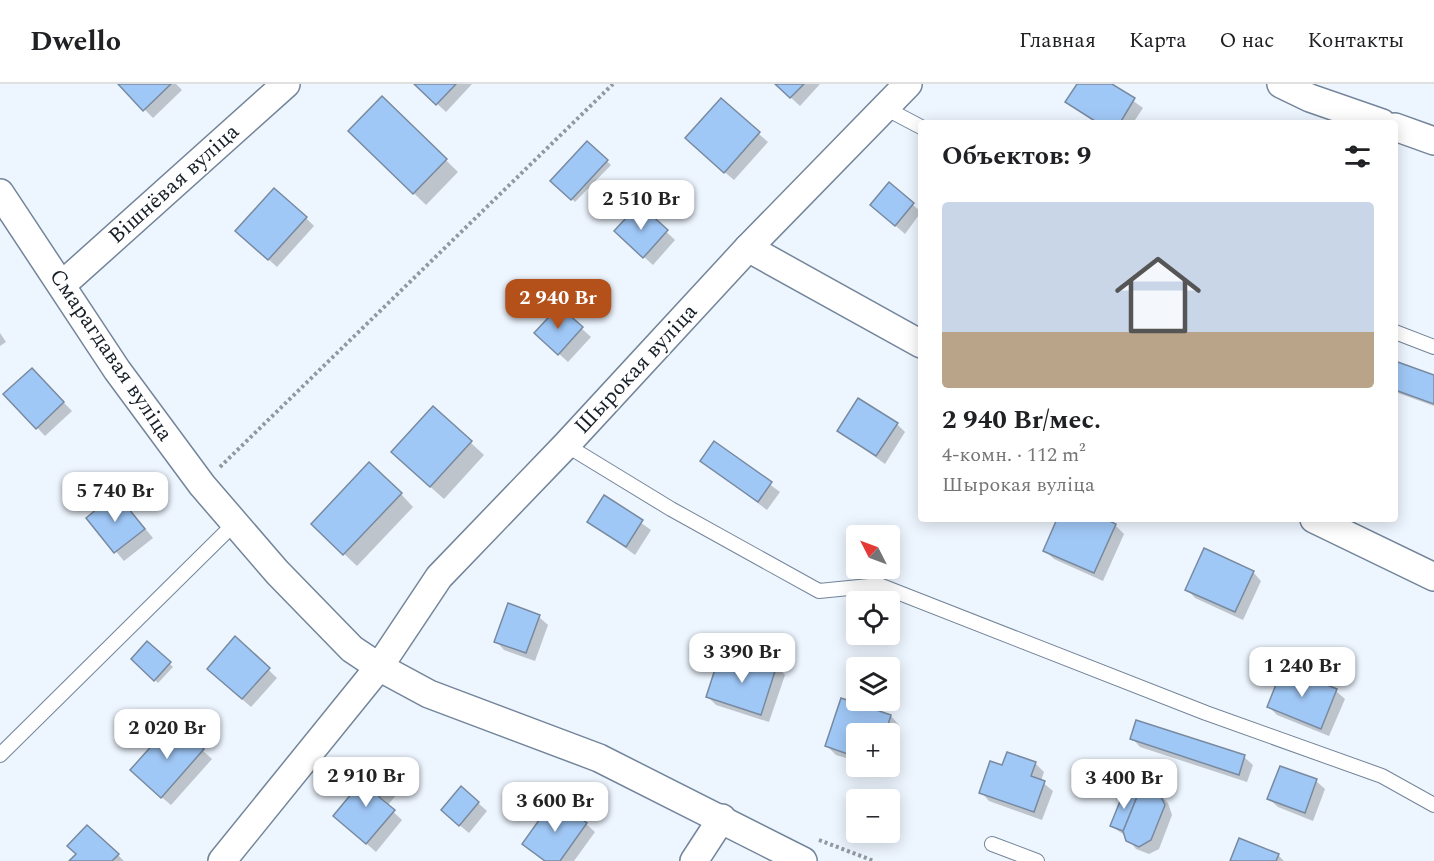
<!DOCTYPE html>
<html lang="ru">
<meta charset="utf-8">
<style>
body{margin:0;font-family:Spectral,serif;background:#f6f6f6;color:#202124;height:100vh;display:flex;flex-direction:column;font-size:22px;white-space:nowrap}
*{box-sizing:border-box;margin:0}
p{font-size:20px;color:#757577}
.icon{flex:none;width:33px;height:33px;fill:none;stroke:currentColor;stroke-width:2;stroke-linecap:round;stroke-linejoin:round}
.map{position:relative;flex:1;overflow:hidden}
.panel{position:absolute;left:918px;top:36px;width:480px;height:402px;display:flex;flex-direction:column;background:#fff;border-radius:6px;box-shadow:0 3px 15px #0003}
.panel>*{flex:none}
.needle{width:39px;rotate:312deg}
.fabs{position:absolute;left:846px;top:441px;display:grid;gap:12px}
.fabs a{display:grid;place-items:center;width:54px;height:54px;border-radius:6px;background:#fff;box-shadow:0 3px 15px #0003;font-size:30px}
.price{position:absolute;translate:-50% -51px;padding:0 14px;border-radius:12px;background:#fff;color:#222;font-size:20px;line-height:39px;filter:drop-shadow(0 2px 3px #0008)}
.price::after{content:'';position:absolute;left:50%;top:36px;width:18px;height:14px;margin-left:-9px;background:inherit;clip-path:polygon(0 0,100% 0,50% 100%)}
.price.on{background:#b4511b;color:#fff}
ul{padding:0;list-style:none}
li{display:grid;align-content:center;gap:12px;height:318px;padding:0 24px}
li+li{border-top:2px solid #e0e0e0}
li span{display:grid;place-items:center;height:186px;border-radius:6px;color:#555}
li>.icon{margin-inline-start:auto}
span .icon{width:108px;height:108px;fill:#fffc;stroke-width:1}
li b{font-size:26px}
h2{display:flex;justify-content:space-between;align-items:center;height:72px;padding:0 24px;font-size:26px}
header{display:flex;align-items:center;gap:36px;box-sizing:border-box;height:84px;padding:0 30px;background:#fff;border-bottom:2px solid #e0e0e0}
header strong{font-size:28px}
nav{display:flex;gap:33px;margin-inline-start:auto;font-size:21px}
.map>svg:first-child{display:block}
.shadow{fill:#0003}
.building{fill:#a0c8f7;stroke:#788aa0;stroke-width:1.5}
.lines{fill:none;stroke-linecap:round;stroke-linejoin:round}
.service-casing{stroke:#73859a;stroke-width:16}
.minor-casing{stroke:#73859a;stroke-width:30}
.path{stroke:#9098a1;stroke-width:4;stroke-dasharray:3 3;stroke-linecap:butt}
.service{stroke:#fff;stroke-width:14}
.minor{stroke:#fff;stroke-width:27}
.labels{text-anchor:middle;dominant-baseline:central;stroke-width:4.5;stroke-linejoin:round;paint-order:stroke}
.street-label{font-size:22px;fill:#171f27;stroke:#fff}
</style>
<header>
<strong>Dwello</strong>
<nav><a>Главная</a><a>Карта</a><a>О нас</a><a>Контакты</a></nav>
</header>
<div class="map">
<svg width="1434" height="777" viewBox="0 0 1434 777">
<rect width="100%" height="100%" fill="#edf5fe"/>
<g class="shadow">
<polygon points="120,0 176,0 182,6 153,34"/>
<polygon points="416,0 472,0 446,28"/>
<polygon points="776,0 820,0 800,22"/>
<polygon points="1078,0 1110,0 1143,24 1133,39 1096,39 1067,18"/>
<polygon points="382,14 458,88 426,121 350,47"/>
<polygon points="721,16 768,58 734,96 695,63"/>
<polygon points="587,59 611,81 575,118 553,97"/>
<polygon points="889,100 921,128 905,150 881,129"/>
<polygon points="639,122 675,156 653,181 625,156"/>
<polygon points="306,134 314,142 277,183 246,155"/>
<polygon points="559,224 591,253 568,278 545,257"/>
<polygon points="0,249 6,258 0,262"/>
<polygon points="1395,279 1434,293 1434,322 1395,308"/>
<polygon points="32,286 72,327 45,352 5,310"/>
<polygon points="433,324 484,371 444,415 406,381"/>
<polygon points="897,340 905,348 885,380 839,347"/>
<polygon points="714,359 780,408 767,426 701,376"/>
<polygon points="401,410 413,423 357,482 326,453"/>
<polygon points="605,413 651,446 635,471 589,437"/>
<polygon points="124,419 153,454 124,477 88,434"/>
<polygon points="1059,435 1101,435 1115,441 1124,450 1103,497 1054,475 1045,467"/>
<polygon points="1253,488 1261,497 1243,536 1195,514 1187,505"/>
<polygon points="509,521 539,533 548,541 535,577 504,566 496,557"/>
<polygon points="235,554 277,594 251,623 217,593"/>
<polygon points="148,559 173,583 158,599 133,575"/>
<polygon points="755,575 777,582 785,591 769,638 716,621 708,613 752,585"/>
<polygon points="1336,607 1345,615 1329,652 1277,631 1268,622"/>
<polygon points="891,632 899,641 890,670 890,650 856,650 856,677 836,671 827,662"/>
<polygon points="173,640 212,675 171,721 140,695"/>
<polygon points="1132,654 1244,673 1253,681 1247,698 1140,663"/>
<polygon points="1035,679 1044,688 1041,697 1053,707 1042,736 989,717 981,708 1003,683"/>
<polygon points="872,682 885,682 884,686"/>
<polygon points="1281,684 1316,697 1325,705 1313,737 1278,723 1269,715"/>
<polygon points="389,701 398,709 387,722 402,736 376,768 335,732"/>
<polygon points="1159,710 1168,719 1172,731 1159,765 1149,770 1136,765 1126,752 1111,742 1138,712"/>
<polygon points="478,719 487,727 469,749 451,734"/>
<polygon points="586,740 595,748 574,777 544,777 523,760"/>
<polygon points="77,770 118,771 124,777 71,777"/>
<polygon points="1278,771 1284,777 1232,777"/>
</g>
<g class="building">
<polygon points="118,0 171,0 143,27"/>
<polygon points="414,0 456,0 436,21"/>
<polygon points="775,0 804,0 790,14"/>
<polygon points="1077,0 1112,0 1135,14 1120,39 1098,39 1065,18"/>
<polygon points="382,12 447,75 413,110 348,47"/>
<polygon points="721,14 760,48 724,89 685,54"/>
<polygon points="587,57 608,76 571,116 550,97"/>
<polygon points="889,98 914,119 895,142 870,121"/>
<polygon points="274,104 307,133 268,176 235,147"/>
<polygon points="639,120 668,146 643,174 614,147"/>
<polygon points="559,222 583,243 558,271 534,249"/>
<polygon points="1395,277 1434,291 1434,320 1395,306"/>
<polygon points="32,284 64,318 36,345 3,310"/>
<polygon points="858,314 898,339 876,372 837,347"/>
<polygon points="433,322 472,357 430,403 391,368"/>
<polygon points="714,357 772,398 758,418 700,377"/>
<polygon points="369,378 402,409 343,471 311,440"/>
<polygon points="116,409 145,445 114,469 86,434"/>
<polygon points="604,411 643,436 626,463 587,438"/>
<polygon points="1057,435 1105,435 1116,440 1094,489 1043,467"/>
<polygon points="1204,464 1254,487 1235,528 1185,506"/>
<polygon points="508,519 540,531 526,569 494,558"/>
<polygon points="235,552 270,584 242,615 207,585"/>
<polygon points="147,557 171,578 154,597 131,575"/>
<polygon points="719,573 751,583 754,573 777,581 761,631 706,613"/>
<polygon points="1283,583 1337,605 1321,645 1267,623"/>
<polygon points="841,614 891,631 885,650 856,650 856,673 825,662"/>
<polygon points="1136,636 1245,671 1239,691 1130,655"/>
<polygon points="173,638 204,665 161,714 130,686"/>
<polygon points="1007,668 1036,678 1031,692 1045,697 1034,728 979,709 990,677 1002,681"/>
<polygon points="1280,682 1317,695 1305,729 1267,715"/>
<polygon points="372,685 390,700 379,713 395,726 366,760 333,732"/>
<polygon points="461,702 479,718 459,742 441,726"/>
<polygon points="1148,704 1159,709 1165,721 1151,756 1139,763 1126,757 1123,747 1138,710"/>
<polygon points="1125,705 1138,710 1123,747 1110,742"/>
<polygon points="554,715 587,739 560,777 545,777 522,760"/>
<polygon points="87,741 119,770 112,777 69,777 76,770 67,762"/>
<polygon points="1239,754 1279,770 1276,777 1230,777"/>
</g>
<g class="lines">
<defs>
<g id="service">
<polyline points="885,24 921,43"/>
<polyline points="1395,248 1434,263"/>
<polyline points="566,361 671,425 819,507 879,501 1206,629 1382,692 1434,721"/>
<polyline points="0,671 235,439"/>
<polyline points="992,760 1037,777"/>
</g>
<g id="minor">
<polyline points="1281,0 1310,14 1382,39"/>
<polyline points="1395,43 1434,57"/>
<polyline points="0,109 117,286 202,401 277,488 352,565 379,583 429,610 599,674 803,777"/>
<polyline points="748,164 921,260"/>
<polyline points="63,200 286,0"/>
<polyline points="1314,435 1434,493"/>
<polyline points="222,777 379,583 439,493 566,361 748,164 908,0"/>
<polyline points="694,777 722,734"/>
</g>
</defs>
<use href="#service" class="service-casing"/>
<use href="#minor" class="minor-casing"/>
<g class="path">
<polyline points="220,383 613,0"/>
<polyline points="819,756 874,777"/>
</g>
<use href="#service" class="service"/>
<use href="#minor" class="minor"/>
</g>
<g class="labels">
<g class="street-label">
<text transform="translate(174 100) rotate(-42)">Вішнёвая вуліца</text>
<text transform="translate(111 271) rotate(56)">Смарагдавая вуліца</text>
<text transform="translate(636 285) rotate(-47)">Шырокая вуліца</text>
</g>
</g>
</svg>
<div class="fabs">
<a><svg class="needle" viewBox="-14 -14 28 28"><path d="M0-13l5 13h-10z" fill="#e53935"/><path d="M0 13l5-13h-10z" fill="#757577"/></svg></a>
<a><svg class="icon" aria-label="locate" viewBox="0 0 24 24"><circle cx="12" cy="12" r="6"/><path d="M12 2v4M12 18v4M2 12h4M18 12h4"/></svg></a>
<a><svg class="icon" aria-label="layers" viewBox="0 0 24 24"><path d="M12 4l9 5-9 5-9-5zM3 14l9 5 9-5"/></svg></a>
<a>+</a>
<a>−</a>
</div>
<b class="price" style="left:641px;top:147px">2 510 Br</b>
<b class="price on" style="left:558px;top:246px">2 940 Br</b>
<b class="price" style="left:115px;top:439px">5 740 Br</b>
<b class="price" style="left:742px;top:600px">3 390 Br</b>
<b class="price" style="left:1302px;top:614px">1 240 Br</b>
<b class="price" style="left:167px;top:676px">2 020 Br</b>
<b class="price" style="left:366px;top:724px">2 910 Br</b>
<b class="price" style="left:1124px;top:726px">3 400 Br</b>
<b class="price" style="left:555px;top:749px">3 600 Br</b>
<section class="panel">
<h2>Объектов: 9<svg class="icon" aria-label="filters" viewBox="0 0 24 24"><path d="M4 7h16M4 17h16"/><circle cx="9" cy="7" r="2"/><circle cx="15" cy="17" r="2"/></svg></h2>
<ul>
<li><span style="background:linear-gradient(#c9d6e8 70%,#b9a48a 0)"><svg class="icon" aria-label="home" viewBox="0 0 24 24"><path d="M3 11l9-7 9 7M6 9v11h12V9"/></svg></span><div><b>2 940 Br/мес.</b><p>4-комн. · 112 m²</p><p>Шырокая вуліца</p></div></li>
</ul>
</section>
</div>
